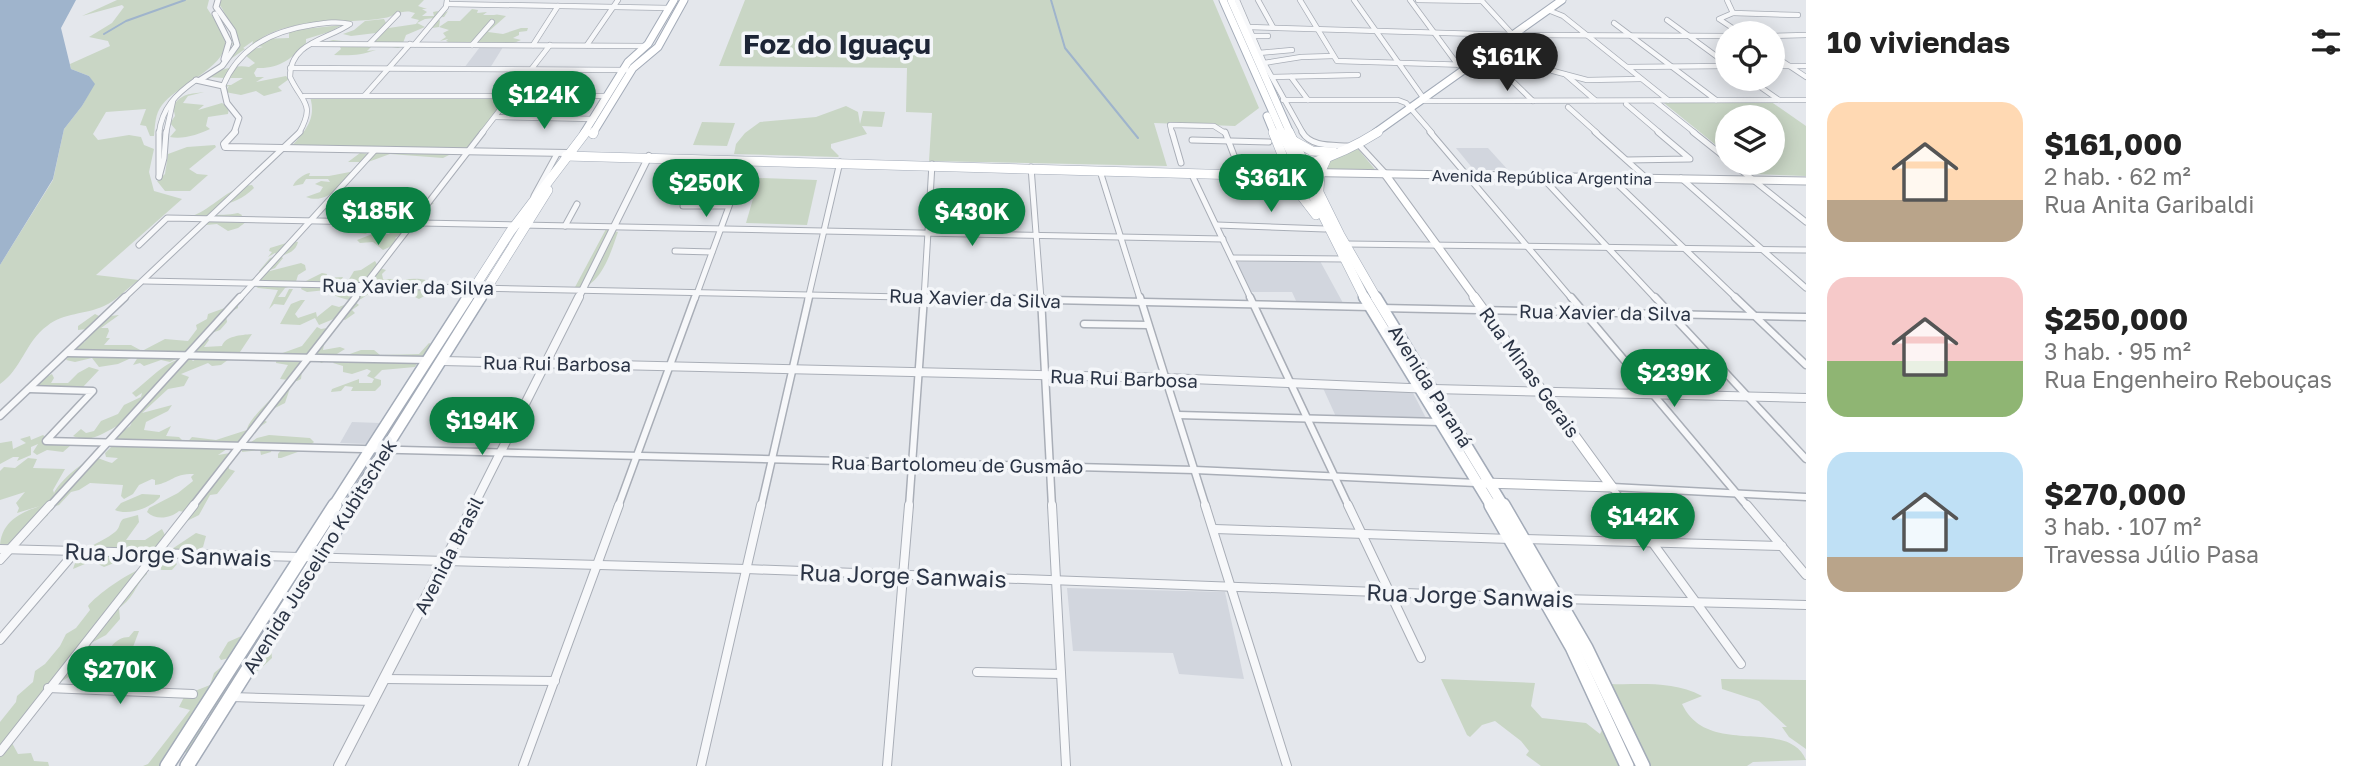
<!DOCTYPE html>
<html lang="es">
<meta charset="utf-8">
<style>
body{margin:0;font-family:"Golos Text",sans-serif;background:#f2f2f2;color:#222;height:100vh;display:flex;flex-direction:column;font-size:26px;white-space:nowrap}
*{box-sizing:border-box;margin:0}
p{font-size:23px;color:#767676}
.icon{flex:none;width:38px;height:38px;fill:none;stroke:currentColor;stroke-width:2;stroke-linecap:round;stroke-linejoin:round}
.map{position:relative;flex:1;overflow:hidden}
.drawer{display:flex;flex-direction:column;background:#fff;width:560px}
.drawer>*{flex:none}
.controls{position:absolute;left:1715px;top:21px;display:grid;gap:14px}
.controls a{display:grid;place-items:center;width:70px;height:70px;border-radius:50%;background:#fff;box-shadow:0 4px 18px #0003;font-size:35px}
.price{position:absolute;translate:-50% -60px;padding:0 16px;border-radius:24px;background:#0b8043;color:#fff;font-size:23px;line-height:46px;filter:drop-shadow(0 2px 4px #0008)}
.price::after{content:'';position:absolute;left:50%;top:42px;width:21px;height:16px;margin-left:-10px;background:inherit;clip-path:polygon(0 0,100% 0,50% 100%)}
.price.active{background:#222;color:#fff}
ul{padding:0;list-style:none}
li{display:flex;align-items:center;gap:21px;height:175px;padding:0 21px}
li span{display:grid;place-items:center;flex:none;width:196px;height:140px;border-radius:21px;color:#555}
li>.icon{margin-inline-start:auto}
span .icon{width:84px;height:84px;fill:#fffc;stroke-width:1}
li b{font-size:30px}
h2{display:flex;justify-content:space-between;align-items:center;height:84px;padding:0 21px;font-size:30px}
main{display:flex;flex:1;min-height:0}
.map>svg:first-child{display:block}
.built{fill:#d2d6de}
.green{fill:#c9d6c5}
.water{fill:#9fb4cc}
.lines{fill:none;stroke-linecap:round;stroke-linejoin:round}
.stream{stroke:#9fb4cc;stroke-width:2}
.minor-far3-casing{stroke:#a9aeb7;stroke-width:6}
.minor-far2-casing{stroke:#a9aeb7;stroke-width:7}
.minor-far1-casing{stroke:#a9aeb7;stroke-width:9}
.minor-casing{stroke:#a9aeb7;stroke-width:10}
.tertiary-far3-casing{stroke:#a9aeb7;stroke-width:7}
.tertiary-far2-casing{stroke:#a9aeb7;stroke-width:8}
.tertiary-far1-casing{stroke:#a9aeb7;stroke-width:10}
.tertiary-casing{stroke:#a9aeb7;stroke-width:12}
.secondary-far1-casing{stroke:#a9aeb7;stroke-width:9}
.secondary-casing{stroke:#a9aeb7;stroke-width:11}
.primary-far3-casing{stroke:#a3abb8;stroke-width:9}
.primary-far2-casing{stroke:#a3abb8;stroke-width:10}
.primary-far1-casing{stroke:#a3abb8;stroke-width:13}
.primary-casing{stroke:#a3abb8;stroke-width:16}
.minor-far3{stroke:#f7f8fa;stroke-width:4.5}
.minor-far2{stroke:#f7f8fa;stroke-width:5}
.minor-far1{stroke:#f7f8fa;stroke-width:6}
.minor{stroke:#f7f8fa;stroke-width:8}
.tertiary-far3{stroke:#f7f8fa;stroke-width:5}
.tertiary-far2{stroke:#f7f8fa;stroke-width:6}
.tertiary-far1{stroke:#f7f8fa;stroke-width:8}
.tertiary{stroke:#f7f8fa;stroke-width:10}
.secondary-far1{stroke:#fff;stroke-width:7}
.secondary{stroke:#fff;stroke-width:9}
.primary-far3{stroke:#fff;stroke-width:7}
.primary-far2{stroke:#fff;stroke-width:9}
.primary-far1{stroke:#fff;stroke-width:10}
.primary{stroke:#fff;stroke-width:13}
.labels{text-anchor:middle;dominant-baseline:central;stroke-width:7;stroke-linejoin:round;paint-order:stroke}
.far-street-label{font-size:16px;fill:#2b3445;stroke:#f4f6f9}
.street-label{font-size:19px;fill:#2b3445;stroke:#f4f6f9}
.near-street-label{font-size:23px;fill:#2b3445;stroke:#f4f6f9}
.far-town-label{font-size:28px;font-weight:bold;fill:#1d2536;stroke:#f4f6f9}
</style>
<main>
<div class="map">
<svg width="1806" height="766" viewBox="0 0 1806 766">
<rect width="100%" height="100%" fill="#e4e7ec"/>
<g class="built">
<polygon points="480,47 503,47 490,68 464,68"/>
<polygon points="1456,148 1488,148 1508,170 1474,170"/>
<polygon points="1320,261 1343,303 1297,303 1292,292 1251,292 1237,262"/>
<polygon points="1323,388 1412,391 1428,422 1337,419"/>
<polygon points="352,422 380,423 368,444 340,443"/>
<polygon points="1067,588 1225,592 1244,679 1179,674 1173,653 1073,651"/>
</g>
<g class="green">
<path d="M117 0H209L207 8C213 18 223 30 225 41 230 65 175 87 162 105 155 114 155 125 154 136H150L146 126 140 125 146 109 106 112 93 134 98 140 129 135 141 137 144 145 154 149 149 172 154 191 182 199 96 275 139 280C127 288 116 301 104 306 85 315 64 312 47 326 25 342 22 369 0 384V265L53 180 64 129 82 106 94 84 89 76 71 69 70 64 110 46 108 41 89 37 112 23 124 7 122 5 82 16Z"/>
<path d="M218 0H424L418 6 427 9H422L427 12 422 16H434L433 12 438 11 436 17 448 11 444 17 425 19 417 23 425 27 406 35 403 43 406 44 398 48 374 44 367 51 376 50C361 55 350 56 334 55L341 49 340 47H307L333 40 371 44 376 33 351 36 343 34 354 30 365 21 384 19 386 23 382 29 416 24 419 20 411 18 415 13C403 8 395 16 384 18 344 25 296 16 260 39L289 38V32L294 30 342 25 329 32 306 39V43C293 58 279 69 257 68L254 73 256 77H264L256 82 286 76 289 79 278 87 282 91 264 96 256 91 241 95 225 92 229 86 221 89 223 85H231L243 78H231L223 81 224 78 207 77C218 70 236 64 249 67L255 63 245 55 253 49 263 47 252 45 253 41 243 48 245 49 225 63 239 46 231 44 236 42 235 29C226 24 226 10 217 2Z"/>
<polygon points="745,0 1213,0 1259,108 1235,126 1154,123 1167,166 929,161 932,113 906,112 907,68 719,66"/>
<path d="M472 9 478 10 477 13 487 12 483 15H497L494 14 506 16 488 32 503 34 521 28H528L527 31 519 32V35L513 38 521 40C502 49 465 50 446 41L448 39 440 41 446 37 443 33 449 30 439 27 432 28 437 21 440 20 439 27 448 21H460Z"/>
<path d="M204 92 188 96 183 103 204 105 198 110 222 103 229 108 228 114 208 117 206 126 210 129C200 134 182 140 170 137L176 130 170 123 175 116 173 106C182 93 190 94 204 92Z"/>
<path d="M508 96 466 151 405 150 449 152 451 154 443 158 390 154 368 162H348L360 153 368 154 374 149 291 147C305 131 317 119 310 97Z"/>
<polygon points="1770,101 1806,126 1806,176 1752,174 1738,163 1773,163 1773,117 1727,117 1727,154 1664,103"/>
<polygon points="846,106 858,112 860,124 863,111 885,112 882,127 862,126 867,134 831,144 831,148 839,156 838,157 734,154 736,144 745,133 760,122 816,117"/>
<polygon points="702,122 735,123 727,146 693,145"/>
<polygon points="215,145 216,147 189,169 197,174 208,175 190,191 165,191 157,181 165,174 168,154 187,147"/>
<polygon points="1358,149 1378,173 1311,171 1309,168"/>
<path d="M355 171C341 185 327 205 306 197L320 192 323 187 315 184 321 181 330 182 328 179H306L303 184 293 186C295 180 304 174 310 173L309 176H329Z"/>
<polygon points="759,178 817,180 807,225 746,223"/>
<path d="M252 185 254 188C243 199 232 203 217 206L209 217C221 213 227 216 238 213L242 215 241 217 250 219 238 228 228 231 217 224 206 225 208 217 192 216C213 209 227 187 252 185Z"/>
<polygon points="430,202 434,203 424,210 424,217 405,225 410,227 395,238 398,240 396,244 383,250 373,242 360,243 357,240 375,233 389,234 393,229 371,228 366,234 354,233 353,229 346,228 384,214 389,215 388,219 400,219 410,210"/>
<path d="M606 229 618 232C611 252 600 290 574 289Z"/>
<path d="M293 241 298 242C296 251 288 254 280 256L283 258 275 268 266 272 301 263 305 265 306 270 298 275 295 285 285 288 278 297H285L289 289H293L284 305 274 304 269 309 278 290 258 288 249 281 261 274 259 271 270 258 278 256 275 253 268 257 272 252 269 251 270 248Z"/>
<path d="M375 261 379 268 386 270 382 274 383 279H394L398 282C405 278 418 278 426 280L422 286 433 288V291L419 299 409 294 399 295V289C389 294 382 290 371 293 367 294 365 297 361 299 350 303 337 296 327 293L326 290 307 292 301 289 304 282 322 273 327 274 326 278 343 277 341 281H348L354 271 361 270Z"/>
<polygon points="301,300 305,300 295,314 298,318 316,312 317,317 332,305 339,307 354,301 359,305 352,310 355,313 345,320 336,318 319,325 315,318 300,325 280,324 291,304"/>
<path d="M233 305H238V308L226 314 227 322 220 330 206 335 209 340 204 347 222 346C225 336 241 335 252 334L238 355 180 357 170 362 161 360 144 366 140 363 133 365 140 354 118 364 99 367 92 358 75 362 66 360 79 343 85 342 87 329 78 330V326L95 314 101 317 119 315 101 328H108L109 331 106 338H110L104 345H131L142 351 165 339 188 341 197 329 196 325 207 319 208 314Z"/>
<polygon points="317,327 321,329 327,328 323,350 340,347 345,349 324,362 321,363 317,358 309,360 302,370 301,379 297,381 280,379 288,365 276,363 277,355 302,346"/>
<polygon points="429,343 437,347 418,361 415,367 382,370 374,378 381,380 381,385 375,391 351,391 353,387 345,386 341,391 331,392 332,389 359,379 359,383 372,383 374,379 367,376 371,371 367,369 352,374 343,372 343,366 333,363 340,355 347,355 361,350 374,350 380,355 419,354"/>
<path d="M189 357 193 361 196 359H229L221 365 212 366 208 363 181 374 189 377 184 386 168 389 142 413 172 405 168 411 146 422 144 430 159 432 171 426 166 436 179 437 182 440V448L192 437 216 440 247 430C248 419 272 400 280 388H290L285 403 273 409 264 420 267 422 218 455 230 453 229 469 235 471 217 494 210 495 199 515 185 522 184 512 179 511C170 519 155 520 147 512L149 508 178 493 193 481 191 477 194 474C171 474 174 482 155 485V480L152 479 139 485 133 494 124 499 121 496 123 485 90 483 79 490 71 492 59 505 45 509 48 515 28 533 0 548C0 523 19 513 40 506L17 513 19 508 16 503 25 492 0 500V471L4 467 15 468 28 458 37 459 33 468 65 469 53 490 54 493C58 483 85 458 97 458 101 459 108 462 112 463L118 458 106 457 105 453 114 444 116 436 130 426 133 420C112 424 96 446 73 436L81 429 86 433 94 431 101 421 118 414 124 405 141 397 142 393 136 397 132 393C150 380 164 360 189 357Z"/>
<polygon points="89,367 99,370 82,388 27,388 52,374 54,378 51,383 68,383 78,373"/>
<polygon points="43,435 47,438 42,443 71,445 63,452 47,450 37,455 33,452 38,444 31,447 31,455 17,461 19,457 13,457 0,464 0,443 12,441 13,449 26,443 20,439 30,436 31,440"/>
<polygon points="269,435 310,438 314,442 306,449 281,458 278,458 278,454 282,449 272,448 271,452 261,455 260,450 242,452 242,448 257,438"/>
<path d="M142 494 160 495V497C151 508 128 516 115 510L121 503Z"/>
<path d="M138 515 139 522 126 540H145L162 529 166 537 159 547 131 561 124 559 104 567 92 561 73 569C80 546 99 545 115 532 121 527 118 524 123 519Z"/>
<polygon points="196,533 206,536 203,547 173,560 177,564 172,570 161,570 161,566 168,563 166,561 172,555 172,549"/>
<path d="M143 568 146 569 147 574C135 585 135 597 119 608L120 619 106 635 91 643 89 656 76 661V665L79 667 78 672C53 684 51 692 36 713 28 725 18 730 12 743L18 754 31 753 34 761 48 762 49 766H0V722L16 702 17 696 33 682 35 671 45 664 60 646 66 634 76 628 90 610 88 606C96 595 128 573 143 568Z"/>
<path d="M285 599 292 608C276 638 278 641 245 654L271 648 272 658 259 670 245 677 204 721 200 737 190 750 161 766H143L148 764 190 710 179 707 185 695 210 685 214 673 233 657 221 660 219 657 228 642 246 634Z"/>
<path d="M134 631H139L133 647 141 650 129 662 103 670 100 662C108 651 115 637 129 637Z"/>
<path d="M1441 679 1535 683 1531 706 1542 718 1586 723 1600 734 1610 714 1596 683C1632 687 1668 678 1702 696L1682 704C1708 759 1787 716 1806 760L1753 762 1747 766H1541L1526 755 1529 751 1521 741 1495 721 1482 725 1470 737 1467 735Z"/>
<polygon points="1721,679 1806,680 1806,749 1789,737 1782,727 1787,727 1759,701 1722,689"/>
</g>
<polygon class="water" points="0,0 76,0 61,28 71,69 89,76 95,84 82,106 64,129 53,179 0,265"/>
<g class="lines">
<g class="stream">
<polyline points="1051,0 1065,48 1138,138"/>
<polyline points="104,34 126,21 185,0"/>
</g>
<defs>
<g id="minor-far3">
<polyline points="1237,0 1264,63 1303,133"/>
<polyline points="1258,0 1273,27"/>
<polyline points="1300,0 1337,61 1538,67 1587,80 1641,79"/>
<polyline points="1354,0 1422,96"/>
<polyline points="1410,0 1458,65"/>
<polyline points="1418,0 1482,1"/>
<polyline points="1481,0 1513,35"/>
<polyline points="1727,0 1733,13 1719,19 1740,33"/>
<polyline points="447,4 669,8"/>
<polyline points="1548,10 1563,16 1668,100"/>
<polyline points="1733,13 1798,15"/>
<polyline points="1667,20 1727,64"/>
<polyline points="1614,23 1716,100"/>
<polyline points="1249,27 1513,35 1727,36"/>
<polyline points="1253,36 1268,36"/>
<polyline points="1773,36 1806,35"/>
<polyline points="312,44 647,46"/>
<polyline points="369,44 398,14"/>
<polyline points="415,44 446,7 447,0"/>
<polyline points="472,45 492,22"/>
<polyline points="533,45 558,6"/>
<polyline points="587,45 618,0"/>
<polyline points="1259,53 1292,50"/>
<polyline points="1773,55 1806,77"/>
<polyline points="1264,63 1301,57 1333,56"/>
<polyline points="1773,66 1806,66"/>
<polyline points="1627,67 1727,66"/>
<polyline points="290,68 627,70"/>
<polyline points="1499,68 1533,101"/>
<polyline points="1566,75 1595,100"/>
<polyline points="1272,77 1358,75"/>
<polyline points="1291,77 1308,100"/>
<polyline points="1749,79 1779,100"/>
<path d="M223 86C239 47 272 31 312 25 325 23 337 21 350 24 327 40 290 42 290 77 302 103 316 103 299 133"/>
<polyline points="365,95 410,44"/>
<polyline points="304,96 608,96"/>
<polyline points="1283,100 1398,100 1406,103 1432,133"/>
<polyline points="1424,101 1806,100"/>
<polyline points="1655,101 1695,133"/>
<polyline points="1626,104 1660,133"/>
<polyline points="1568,107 1597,133"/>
<polyline points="495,117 594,119"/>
<path d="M159 133C162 108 176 94 196 80"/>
<polyline points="166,133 173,101"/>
<polyline points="482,133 550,45"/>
<polyline points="1172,133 1170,125 1214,126 1225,133"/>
</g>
<g id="minor-far2">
<polyline points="159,132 159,177"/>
<polyline points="1172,132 1181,163"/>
<polyline points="1225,132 1240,171"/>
<path d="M1302 132C1311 147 1331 145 1347 146"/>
<polyline points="1430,132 1572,299"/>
<polyline points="1595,132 1643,175"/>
<polyline points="1693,132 1727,159"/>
<polyline points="1192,140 1269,142"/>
<polyline points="1359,145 1384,172"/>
<polyline points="1627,160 1690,159 1658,132"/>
<polyline points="1732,163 1806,222"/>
<polyline points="1031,167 1041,299"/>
<polyline points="1100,171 1140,299"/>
<polyline points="1191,173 1251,299"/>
<polyline points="1539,174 1656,299"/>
<polyline points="159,177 164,158 166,132"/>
<polyline points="1610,177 1737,299"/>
<polyline points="1681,178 1806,288"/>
<polyline points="690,185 736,186"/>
<polyline points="534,196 557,154"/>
<polyline points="683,206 728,206"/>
<polyline points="1217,225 1325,229"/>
<polyline points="565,226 577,204"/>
<polyline points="1348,244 1806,250"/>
<polyline points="139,245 167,218 1223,239"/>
<polyline points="675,251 712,252"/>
<polyline points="1232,258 1344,259"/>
<polyline points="144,281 998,299"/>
<polyline points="123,299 300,132"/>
<polyline points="239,299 375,150"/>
<polyline points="354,299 483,132"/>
<polyline points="695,299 746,160"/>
<polyline points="808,299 840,162"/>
<polyline points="924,299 932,164"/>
</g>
<g id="minor-far1">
<polyline points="916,297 1370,307"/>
<polyline points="1041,297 1052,507"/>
<polyline points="1140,297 1206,507"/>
<polyline points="1250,297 1349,507"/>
<polyline points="1571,297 1748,507"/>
<polyline points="1655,297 1806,459"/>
<polyline points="1735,297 1806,365"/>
<polyline points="1381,308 1806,317"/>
<polyline points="1084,324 1148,325"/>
<polyline points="68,353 427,360"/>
<polyline points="29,389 93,391 46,441 1195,470 1476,483"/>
<polyline points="1178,415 1440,422"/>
<polyline points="0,416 125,297"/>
<polyline points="1612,487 1626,507"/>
<polyline points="1612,487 1806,497"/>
<polyline points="49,507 240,297"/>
<polyline points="192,507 356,297"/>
<polyline points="618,507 695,297"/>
<polyline points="761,507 809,297"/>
<polyline points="909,507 924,297"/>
</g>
<g id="minor">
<polyline points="1052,505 1066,766"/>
<polyline points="1205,505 1287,766"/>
<polyline points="1348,505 1421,658"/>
<polyline points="1625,505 1741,664"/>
<polyline points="1747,505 1806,575"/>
<polyline points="1215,529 1510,539"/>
<polyline points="1525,539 1782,546"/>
<polyline points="0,549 746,569 1542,598"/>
<polyline points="0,560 50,505"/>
<polyline points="1560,599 1806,605"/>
<polyline points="0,640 76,551"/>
<polyline points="977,672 1060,674"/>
<polyline points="385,679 555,681"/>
<polyline points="48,688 193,694"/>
<polyline points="231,697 373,701"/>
<polyline points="0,752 194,505"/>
<polyline points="523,766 619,505"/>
<polyline points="701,766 761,505"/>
<polyline points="887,766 909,505"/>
</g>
<g id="tertiary-far3">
<polyline points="215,14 229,42 224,59"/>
<polyline points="196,80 223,86 227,103 239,118 234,133"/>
<polyline points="200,80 222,66 237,45 233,31 216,7 218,0"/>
</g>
<g id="tertiary-far2">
<polyline points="235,132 224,144 225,147 568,153"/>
<polyline points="578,299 649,156"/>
</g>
<g id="tertiary-far1">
<polyline points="442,361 1166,378 1433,389 1806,398"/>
<polyline points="473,507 579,297"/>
</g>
<polyline id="tertiary" points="339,766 474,505"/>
<g id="secondary-far1">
<polyline points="1283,172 1806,181"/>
<polyline points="1385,174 1476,299"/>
</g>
<g id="secondary">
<polyline points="1474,297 1612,487"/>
<polyline points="1484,483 1612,487"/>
</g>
<g id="primary-far3">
<polyline points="1223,0 1282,133"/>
<polyline points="1231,0 1290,133"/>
<polyline points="1267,116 1274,133"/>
<polyline points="584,133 628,62 648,44 674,0"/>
<polyline points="593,133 633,68 658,47 684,0"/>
<polyline points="1375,133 1562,0"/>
</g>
<g id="primary-far2">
<polyline points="1273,132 1287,167"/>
<polyline points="1281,132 1365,299"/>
<polyline points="1289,132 1340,235 1377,299"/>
<polyline points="593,134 594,132"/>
<polyline points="1294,141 1312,151 1334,152"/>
<path d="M566 156 1242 175C1292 172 1335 159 1378 132"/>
<polyline points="1269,174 1293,185 1316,215"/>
<polyline points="1319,190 1320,173 1326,160"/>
<polyline points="467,299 510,232 586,132"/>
<polyline points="480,299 548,190"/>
</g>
<g id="primary-far1">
<polyline points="1364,297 1492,507"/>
<polyline points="1376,297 1504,507"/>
<polyline points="333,507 468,297"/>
<polyline points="349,507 481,297"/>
</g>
<g id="primary">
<polyline points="1491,505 1572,647 1627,766"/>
<polyline points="1503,505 1586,648 1643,766"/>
<polyline points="167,766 335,505"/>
<polyline points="187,766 351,505"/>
</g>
</defs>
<use href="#minor-far3" class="minor-far3-casing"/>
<use href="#minor-far2" class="minor-far2-casing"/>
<use href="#minor-far1" class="minor-far1-casing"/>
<use href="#minor" class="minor-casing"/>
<use href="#tertiary-far3" class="tertiary-far3-casing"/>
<use href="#tertiary-far2" class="tertiary-far2-casing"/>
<use href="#tertiary-far1" class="tertiary-far1-casing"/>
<use href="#tertiary" class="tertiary-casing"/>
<use href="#secondary-far1" class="secondary-far1-casing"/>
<use href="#secondary" class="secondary-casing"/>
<use href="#primary-far3" class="primary-far3-casing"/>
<use href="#primary-far2" class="primary-far2-casing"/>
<use href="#primary-far1" class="primary-far1-casing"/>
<use href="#primary" class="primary-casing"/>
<use href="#minor-far3" class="minor-far3"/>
<use href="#minor-far2" class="minor-far2"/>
<use href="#minor-far1" class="minor-far1"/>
<use href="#minor" class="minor"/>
<use href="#tertiary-far3" class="tertiary-far3"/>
<use href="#tertiary-far2" class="tertiary-far2"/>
<use href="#tertiary-far1" class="tertiary-far1"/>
<use href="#tertiary" class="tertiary"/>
<use href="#secondary-far1" class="secondary-far1"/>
<use href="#secondary" class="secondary"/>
<use href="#primary-far3" class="primary-far3"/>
<use href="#primary-far2" class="primary-far2"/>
<use href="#primary-far1" class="primary-far1"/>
<use href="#primary" class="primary"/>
</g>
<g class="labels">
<g class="far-street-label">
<text transform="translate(1542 177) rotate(1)">Avenida República Argentina</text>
</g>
<g class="street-label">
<text transform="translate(408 286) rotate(1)">Rua Xavier da Silva</text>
<text transform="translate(975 298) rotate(2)">Rua Xavier da Silva</text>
<text transform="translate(1605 312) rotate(1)">Rua Xavier da Silva</text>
<text transform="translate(557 363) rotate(1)">Rua Rui Barbosa</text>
<text transform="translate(1530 372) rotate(54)">Rua Minas Gerais</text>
<text transform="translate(1124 378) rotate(2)">Rua Rui Barbosa</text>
<text transform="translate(1431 386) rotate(58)">Avenida Paraná</text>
<text transform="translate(957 464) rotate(1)">Rua Bartolomeu de Gusmão</text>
<text transform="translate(448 555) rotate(-63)">Avenida Brasil</text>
<text transform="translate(319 556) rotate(-58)">Avenida Juscelino Kubitschek</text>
</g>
<g class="near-street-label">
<text transform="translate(168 554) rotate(2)">Rua Jorge Sanwais</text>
<text transform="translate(903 575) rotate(2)">Rua Jorge Sanwais</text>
<text transform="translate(1470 595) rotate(2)">Rua Jorge Sanwais</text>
</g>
<g class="far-town-label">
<text x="837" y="43">Foz do Iguaçu</text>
</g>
</g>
</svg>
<div class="controls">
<a><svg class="icon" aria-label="locate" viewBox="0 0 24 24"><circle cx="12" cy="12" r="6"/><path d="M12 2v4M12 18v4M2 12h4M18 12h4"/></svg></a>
<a><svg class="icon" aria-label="layers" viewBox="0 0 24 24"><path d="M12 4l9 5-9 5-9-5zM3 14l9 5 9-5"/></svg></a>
</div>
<b class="price active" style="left:1507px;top:93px">$161K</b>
<b class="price" style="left:544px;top:131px">$124K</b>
<b class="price" style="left:1271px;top:214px">$361K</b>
<b class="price" style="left:706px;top:219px">$250K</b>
<b class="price" style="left:378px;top:247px">$185K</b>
<b class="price" style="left:972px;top:248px">$430K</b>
<b class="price" style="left:1674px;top:409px">$239K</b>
<b class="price" style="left:482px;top:457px">$194K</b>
<b class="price" style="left:1643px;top:553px">$142K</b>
<b class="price" style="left:120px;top:706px">$270K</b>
</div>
<section class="drawer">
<h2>10 viviendas<svg class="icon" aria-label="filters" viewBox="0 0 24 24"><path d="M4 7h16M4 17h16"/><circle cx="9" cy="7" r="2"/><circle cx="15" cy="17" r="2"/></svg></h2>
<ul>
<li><span style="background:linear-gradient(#ffd9b3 70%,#b9a48a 0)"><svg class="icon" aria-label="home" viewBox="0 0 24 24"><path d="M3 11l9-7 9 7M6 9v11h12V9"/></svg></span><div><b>$161,000</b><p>2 hab. · 62 m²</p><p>Rua Anita Garibaldi</p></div></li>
<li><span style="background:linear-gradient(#f6c9c9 60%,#8fb573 0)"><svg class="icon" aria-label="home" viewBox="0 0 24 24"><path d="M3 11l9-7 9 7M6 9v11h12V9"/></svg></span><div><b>$250,000</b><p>3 hab. · 95 m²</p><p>Rua Engenheiro Rebouças</p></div></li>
<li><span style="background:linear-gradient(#bfe0f5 75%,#b9a48a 0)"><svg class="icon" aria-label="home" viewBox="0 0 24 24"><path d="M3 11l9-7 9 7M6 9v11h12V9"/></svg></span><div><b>$270,000</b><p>3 hab. · 107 m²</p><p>Travessa Júlio Pasa</p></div></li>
</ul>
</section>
</main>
